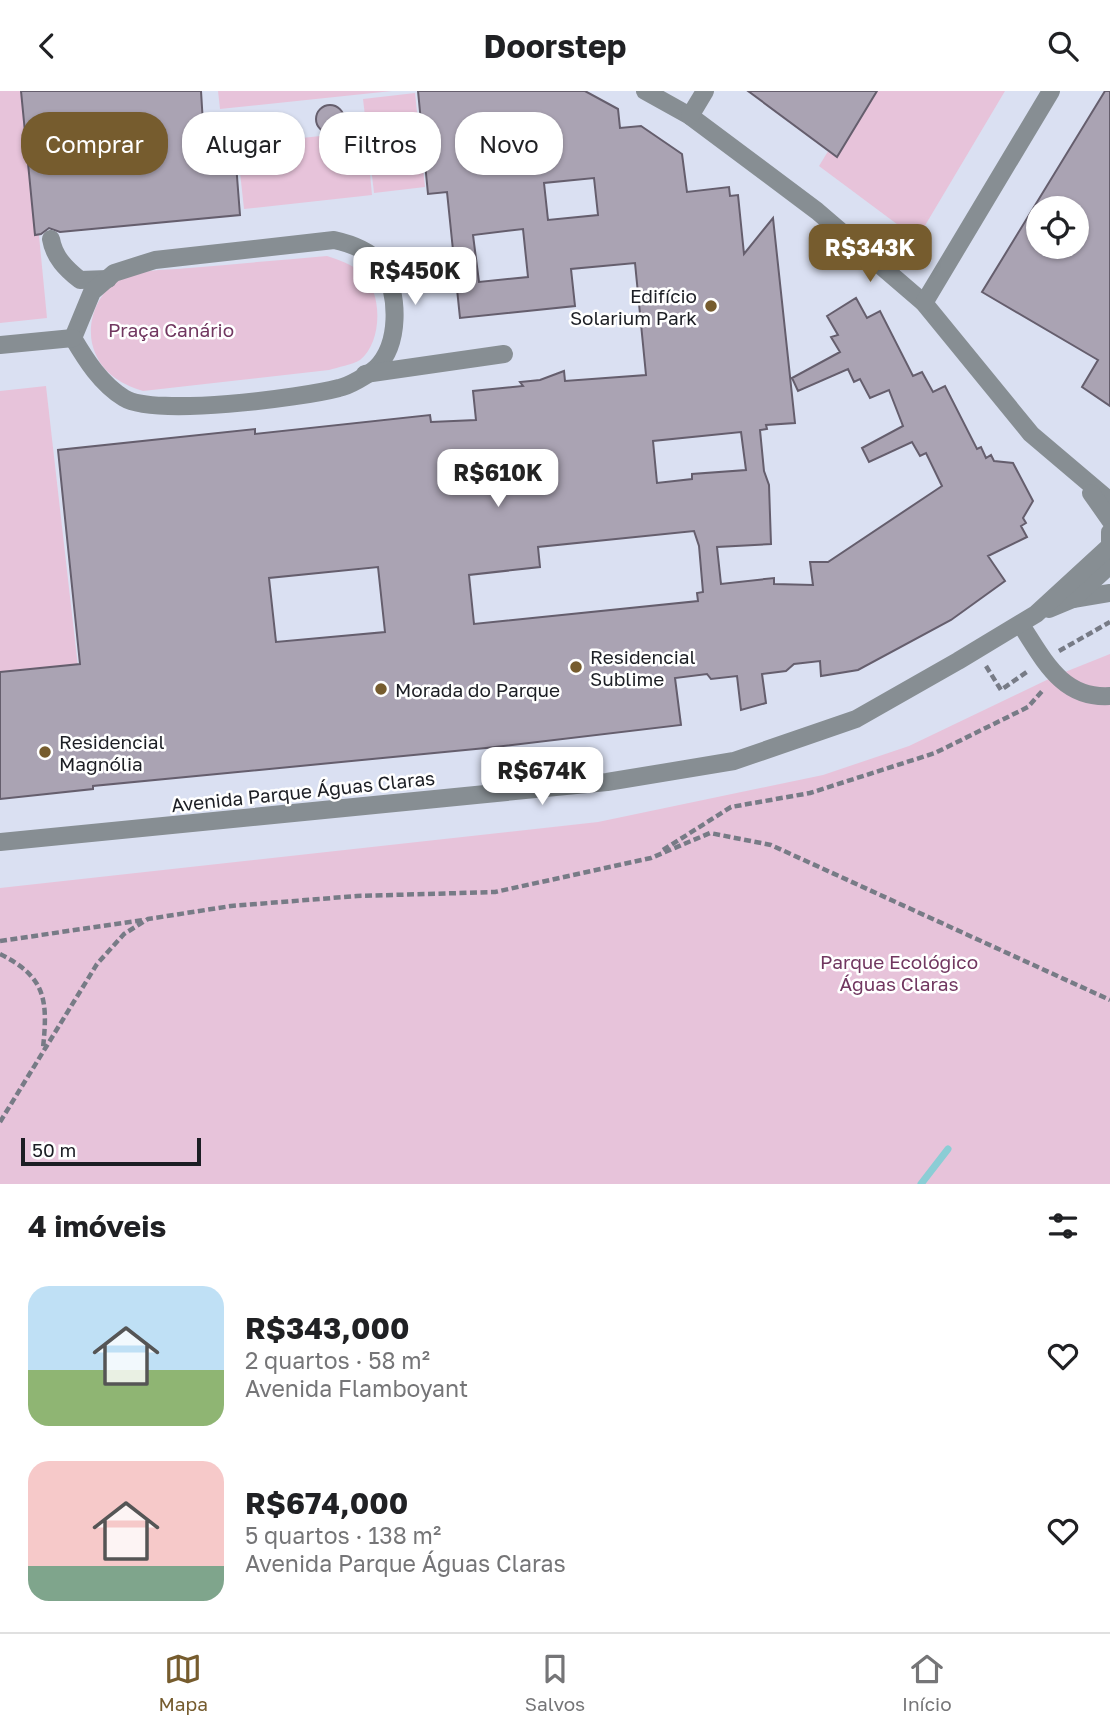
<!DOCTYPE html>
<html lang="pt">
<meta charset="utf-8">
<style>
body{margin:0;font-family:"Golos Text",sans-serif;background:#f2f2f2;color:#202124;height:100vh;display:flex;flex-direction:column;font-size:26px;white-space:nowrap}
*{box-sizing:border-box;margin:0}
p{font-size:23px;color:#757577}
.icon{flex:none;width:38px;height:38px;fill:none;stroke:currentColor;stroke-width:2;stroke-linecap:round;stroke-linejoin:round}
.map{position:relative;height:1093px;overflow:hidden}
.panel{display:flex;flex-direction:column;background:#fff;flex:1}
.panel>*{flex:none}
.top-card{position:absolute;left:21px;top:21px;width:700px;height:63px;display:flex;gap:14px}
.tools{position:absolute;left:1026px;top:105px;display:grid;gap:14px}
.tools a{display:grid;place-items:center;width:63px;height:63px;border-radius:50%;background:#fff;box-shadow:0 2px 5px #0004;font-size:35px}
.scale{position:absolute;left:21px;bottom:18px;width:180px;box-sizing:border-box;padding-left:7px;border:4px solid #1c1e24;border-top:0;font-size:19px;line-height:24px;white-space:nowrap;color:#1c1e24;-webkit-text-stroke:5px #fff;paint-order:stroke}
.price{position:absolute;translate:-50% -60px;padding:0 16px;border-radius:14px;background:#fff;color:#222;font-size:23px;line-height:46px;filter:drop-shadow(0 2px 4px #0008)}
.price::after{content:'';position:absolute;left:50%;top:42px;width:21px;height:16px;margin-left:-10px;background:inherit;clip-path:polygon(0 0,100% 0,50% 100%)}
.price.active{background:#765c2e;color:#fff}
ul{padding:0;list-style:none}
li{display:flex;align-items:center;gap:21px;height:175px;padding:0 28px}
li span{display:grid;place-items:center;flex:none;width:196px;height:140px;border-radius:21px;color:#555}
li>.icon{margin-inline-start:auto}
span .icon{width:84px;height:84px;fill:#fffc;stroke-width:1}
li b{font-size:30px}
h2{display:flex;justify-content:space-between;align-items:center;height:84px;padding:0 28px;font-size:30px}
.pill{padding:0 24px;border-radius:28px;background:#fff;box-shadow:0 2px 5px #0004;font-size:24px;line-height:63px}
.pill.active{background:#765c2e;color:#fff}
header{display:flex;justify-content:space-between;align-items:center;height:91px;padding:0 28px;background:#fff;font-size:32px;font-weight:700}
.menu{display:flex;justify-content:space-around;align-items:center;height:98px;border-top:2px solid #e0e0e0;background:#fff;font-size:19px;color:#757577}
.menu a{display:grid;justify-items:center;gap:4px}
.menu .active{color:#765c2e}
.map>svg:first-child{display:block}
.green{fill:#e7c3da}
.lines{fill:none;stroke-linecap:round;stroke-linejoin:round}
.stream{stroke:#8bcdd5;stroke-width:7}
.building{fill:#aaa3b3;stroke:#655e6d;stroke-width:2;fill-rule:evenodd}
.path{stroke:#777b86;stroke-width:4.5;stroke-dasharray:7 3.5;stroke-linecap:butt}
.minor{stroke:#878e93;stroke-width:18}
.poi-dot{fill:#765c2e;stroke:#fff;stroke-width:2.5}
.labels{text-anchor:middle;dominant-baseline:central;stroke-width:5;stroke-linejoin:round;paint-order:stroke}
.poi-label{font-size:19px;fill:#1c1e24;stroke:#fff;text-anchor:start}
.park-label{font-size:19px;fill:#713760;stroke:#fff}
.street-label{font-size:19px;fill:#1c1e24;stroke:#fff}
</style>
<header><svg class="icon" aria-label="back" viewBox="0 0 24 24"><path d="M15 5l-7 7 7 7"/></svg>Doorstep<svg class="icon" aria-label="search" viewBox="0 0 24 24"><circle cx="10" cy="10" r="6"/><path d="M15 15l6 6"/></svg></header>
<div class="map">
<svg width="1110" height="1093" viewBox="0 0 1110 1093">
<rect width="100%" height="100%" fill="#dae0f2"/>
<g class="green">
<polygon points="0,0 25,0 47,227 0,232"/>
<polygon points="218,0 392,0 220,18"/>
<polygon points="865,0 1005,0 917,148 819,75"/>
<polygon points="415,2 425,96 374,102 363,8"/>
<polygon points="366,40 372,104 244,118 237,54"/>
<path d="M327 165C339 169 351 173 361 181 383 200 383 251 360 269 352 274 338 276 329 279L143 300C119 293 98 279 92 252 87 228 99 199 121 188 140 178 168 179 189 177 235 173 281 169 327 165Z"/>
<polygon points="46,295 78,576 0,585 0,300"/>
<polygon points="1110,563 1110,1093 0,1093 0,797 598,731 823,684 909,655 1055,585"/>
</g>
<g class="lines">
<polyline class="stream" points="921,1093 948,1058"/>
</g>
<g class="building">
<polygon points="21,0 201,0 204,49 234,47 240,124 60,141 49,137 41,143 35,144"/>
<path d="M418 0H585L618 18 620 37 641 35 682 63 687 101 729 96 730 105 738 104 744 163 773 127 795 332 766 334 767 338 760 339 764 380 769 394 771 453 717 456 721 493 774 487V493L813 494 810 471H828L942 395 926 362 920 365 912 351 869 371 862 357 903 335 889 299 870 307 860 288 854 291 848 278 798 300 792 287 840 261 831 246 838 244 827 225 856 207 867 227 880 220 913 285 922 281 933 301 945 295 977 358 981 356 986 367 991 364 994 370 1013 372 1033 410 1023 427 1026 432 1021 435 1027 446 988 465 1005 490 951 529 858 579 821 585 820 570 794 573 786 580 762 583 766 612 741 619 737 585 711 588 707 583 675 587 681 634 486 657 93 695V698L0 708V581L80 573 58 359 255 338V343L430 324 431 331 476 329 473 300 523 295 520 291 540 289 564 280 565 290 646 284 635 172 571 178 575 215 460 227 447 101 428 103ZM594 87 598 124 548 129 544 92ZM523 138 528 186 479 191 473 144ZM741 341 746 379 692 383V388L657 392 653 350ZM694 440 699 455 703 501 697 502 698 510 474 533 469 484 540 476 538 456ZM378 476 385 541 276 551 269 487Z"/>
<polygon points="748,0 877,0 837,66"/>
<path d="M1105 0H1110V315L1082 296 1098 269 982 201ZM1038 117H1076V156H1038Z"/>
<circle cx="330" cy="28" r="14"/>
</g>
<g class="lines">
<g class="path">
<polyline points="1059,560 1110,531"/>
<polyline points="986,575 1001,599 1028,580"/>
<polyline points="663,759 731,716 810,702 935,662 1028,616 1043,599"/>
<polyline points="0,850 143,829"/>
<path d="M0 863C46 886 48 909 43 957"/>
<polyline points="0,1031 97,873 124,843 148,828 231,815 357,805 495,801 651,767 710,742 771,754 1110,909"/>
</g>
<g class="minor">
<polyline points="645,0 690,25 817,120 924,212 1031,343 1110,410"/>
<polyline points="690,25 705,0"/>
<path d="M51 148C54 166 66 178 80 189L108 188"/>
<path d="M334 149C352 153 373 160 383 177 399 205 400 253 376 277 368 284 349 295 339 297 301 307 154 326 124 307 101 293 86 269 73 247L92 201 114 182 155 169Z"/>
<polyline points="924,212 1051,0"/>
<polyline points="0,254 73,247"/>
<polyline points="365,283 504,263"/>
<polyline points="1091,402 1110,429"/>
<polyline points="1073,508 1110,502"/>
<polyline points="1049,518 1073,508 1110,474"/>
<path d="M1021 534C1044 569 1062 608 1110 605"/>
<polyline points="0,751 607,691 734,670 856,628 958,570 1036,523 1110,455 1110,441"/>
</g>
</g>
<g class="poi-dot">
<circle cx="711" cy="215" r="7"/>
<circle cx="576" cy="576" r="7"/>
<circle cx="381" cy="598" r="7"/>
<circle cx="45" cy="661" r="7"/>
</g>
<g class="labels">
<g class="poi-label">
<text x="697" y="204" text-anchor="end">Edifício<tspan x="697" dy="22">Solarium Park</tspan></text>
<text x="590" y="565">Residencial<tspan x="590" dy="22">Sublime</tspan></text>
<text x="395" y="598">Morada do Parque</text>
<text x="59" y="650">Residencial<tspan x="59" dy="22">Magnólia</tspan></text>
</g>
<g class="park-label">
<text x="171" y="238">Praça Canário</text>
<text x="899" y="870">Parque Ecológico<tspan x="899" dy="22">Águas Claras</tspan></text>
</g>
<g class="street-label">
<text transform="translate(303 700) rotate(-6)">Avenida Parque Águas Claras</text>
</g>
</g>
</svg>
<div class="tools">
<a><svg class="icon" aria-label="locate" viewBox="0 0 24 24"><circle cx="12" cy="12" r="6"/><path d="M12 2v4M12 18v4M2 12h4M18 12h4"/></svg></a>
</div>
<div class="scale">50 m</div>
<b class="price active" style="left:870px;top:193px">R$343K</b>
<b class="price" style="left:415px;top:216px">R$450K</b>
<b class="price" style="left:498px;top:418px">R$610K</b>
<b class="price" style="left:542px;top:716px">R$674K</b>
<div class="top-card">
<a class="pill active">Comprar</a>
<a class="pill">Alugar</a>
<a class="pill">Filtros</a>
<a class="pill">Novo</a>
</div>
</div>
<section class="panel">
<h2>4 imóveis<svg class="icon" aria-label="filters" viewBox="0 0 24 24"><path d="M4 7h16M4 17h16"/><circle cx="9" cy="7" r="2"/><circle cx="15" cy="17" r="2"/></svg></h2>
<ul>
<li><span style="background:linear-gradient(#bfe0f5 60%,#8fb573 0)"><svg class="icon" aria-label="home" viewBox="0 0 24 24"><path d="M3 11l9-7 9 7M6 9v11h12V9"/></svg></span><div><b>R$343,000</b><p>2 quartos · 58 m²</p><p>Avenida Flamboyant</p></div><svg class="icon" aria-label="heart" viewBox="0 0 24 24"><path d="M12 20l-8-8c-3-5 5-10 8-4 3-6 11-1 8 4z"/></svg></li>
<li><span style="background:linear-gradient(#f6c9c9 75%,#7fa58c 0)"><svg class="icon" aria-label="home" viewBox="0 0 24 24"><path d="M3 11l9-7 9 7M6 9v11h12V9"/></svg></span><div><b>R$674,000</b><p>5 quartos · 138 m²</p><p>Avenida Parque Águas Claras</p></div><svg class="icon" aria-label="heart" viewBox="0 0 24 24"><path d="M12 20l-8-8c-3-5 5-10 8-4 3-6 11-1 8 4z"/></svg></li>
</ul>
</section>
<nav class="menu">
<a class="active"><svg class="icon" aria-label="map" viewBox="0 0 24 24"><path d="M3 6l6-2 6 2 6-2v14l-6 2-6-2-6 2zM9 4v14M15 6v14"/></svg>Mapa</a>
<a><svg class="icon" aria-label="saved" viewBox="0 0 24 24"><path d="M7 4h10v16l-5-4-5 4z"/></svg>Salvos</a>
<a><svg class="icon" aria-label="home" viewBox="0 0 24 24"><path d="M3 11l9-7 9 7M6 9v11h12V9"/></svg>Início</a>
</nav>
